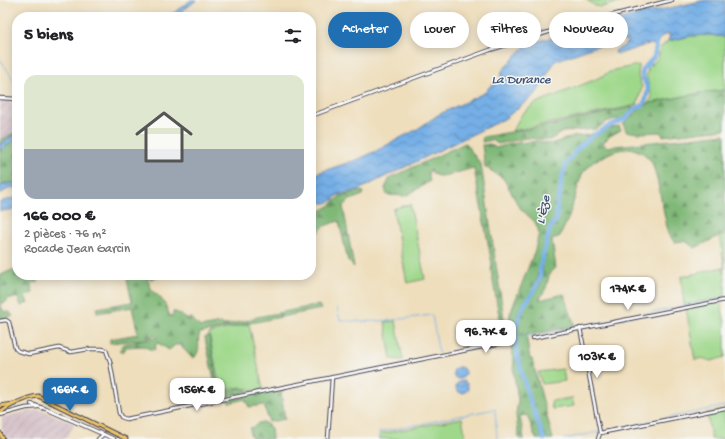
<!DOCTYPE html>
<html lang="fr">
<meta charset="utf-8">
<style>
body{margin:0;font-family:"Gochi Hand",sans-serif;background:#f2f2f2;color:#202124;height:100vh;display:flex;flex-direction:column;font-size:15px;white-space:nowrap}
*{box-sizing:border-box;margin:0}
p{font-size:13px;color:#757577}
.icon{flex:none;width:22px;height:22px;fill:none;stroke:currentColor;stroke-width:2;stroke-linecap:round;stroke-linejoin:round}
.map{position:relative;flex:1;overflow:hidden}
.details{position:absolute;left:12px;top:12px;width:304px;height:268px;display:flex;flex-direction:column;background:#fff;border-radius:16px;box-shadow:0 2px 10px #0003}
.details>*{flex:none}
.hud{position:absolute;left:328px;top:12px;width:337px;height:36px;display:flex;gap:8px}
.price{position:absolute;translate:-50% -34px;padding:0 9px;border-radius:8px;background:#fff;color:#222;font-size:13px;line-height:26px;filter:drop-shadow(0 1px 2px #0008)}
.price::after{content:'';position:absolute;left:50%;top:24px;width:12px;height:9px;margin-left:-6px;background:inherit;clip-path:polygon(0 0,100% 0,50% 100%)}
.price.on{background:#1f6fb2;color:#fff}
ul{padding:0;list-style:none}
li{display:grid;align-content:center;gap:8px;height:212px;padding:0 12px}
li span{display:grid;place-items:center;height:124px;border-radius:12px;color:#555}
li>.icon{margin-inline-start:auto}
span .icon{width:72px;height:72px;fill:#fffc;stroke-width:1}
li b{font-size:17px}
h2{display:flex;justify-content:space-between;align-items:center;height:48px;padding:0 12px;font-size:17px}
.tag{padding:0 14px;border-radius:18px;background:#fff;box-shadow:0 2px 10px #0003;font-size:14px;line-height:36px}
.tag.on{background:#1f6fb2;color:#fff}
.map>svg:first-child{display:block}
.industrial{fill:url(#industrial-furrows)}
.grass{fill:#9fd88b;stroke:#607d63}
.forest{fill:url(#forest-firs);stroke:#506d59}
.wetland{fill:url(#wetland-marsh);stroke:#607d63}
.water{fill:url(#water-waves);stroke:#4c6890}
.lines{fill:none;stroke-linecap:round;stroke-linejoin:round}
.stream{stroke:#75afe6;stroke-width:1}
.river{stroke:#75afe6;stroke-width:4.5}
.minor-casing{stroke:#413e4e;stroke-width:4.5}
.major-casing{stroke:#413e4e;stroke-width:5}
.minor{stroke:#fff;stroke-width:2.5}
.major{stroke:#eec569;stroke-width:3}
.labels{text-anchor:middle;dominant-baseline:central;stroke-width:3;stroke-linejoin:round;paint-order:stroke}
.water-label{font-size:13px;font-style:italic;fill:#3f5377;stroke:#f6f6f2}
</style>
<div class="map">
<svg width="725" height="439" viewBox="0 0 725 439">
<defs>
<pattern id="industrial-furrows" width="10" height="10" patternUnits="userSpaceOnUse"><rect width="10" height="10" fill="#d2bec5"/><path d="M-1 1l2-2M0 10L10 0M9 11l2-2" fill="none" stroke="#b4a3aa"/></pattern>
<pattern id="forest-firs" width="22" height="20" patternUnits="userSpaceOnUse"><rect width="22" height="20" fill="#7fb877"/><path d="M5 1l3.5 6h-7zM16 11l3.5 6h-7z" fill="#689563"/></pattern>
<pattern id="wetland-marsh" width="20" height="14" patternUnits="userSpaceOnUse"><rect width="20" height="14" fill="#9fd88b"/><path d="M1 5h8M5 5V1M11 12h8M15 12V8" fill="none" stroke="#89b979"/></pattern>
<pattern id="water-waves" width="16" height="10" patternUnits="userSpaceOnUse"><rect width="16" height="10" fill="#75afe6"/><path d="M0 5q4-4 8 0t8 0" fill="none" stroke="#608ebc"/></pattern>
</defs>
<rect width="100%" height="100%" fill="#f6f6f2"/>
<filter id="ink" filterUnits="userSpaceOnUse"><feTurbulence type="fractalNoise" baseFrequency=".025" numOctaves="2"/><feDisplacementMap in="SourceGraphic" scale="8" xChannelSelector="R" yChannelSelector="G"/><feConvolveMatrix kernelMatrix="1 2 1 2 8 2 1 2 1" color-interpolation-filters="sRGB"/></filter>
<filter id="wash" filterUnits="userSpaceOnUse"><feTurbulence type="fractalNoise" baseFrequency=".012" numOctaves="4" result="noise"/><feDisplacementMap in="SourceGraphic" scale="16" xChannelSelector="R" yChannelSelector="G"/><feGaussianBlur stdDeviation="0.9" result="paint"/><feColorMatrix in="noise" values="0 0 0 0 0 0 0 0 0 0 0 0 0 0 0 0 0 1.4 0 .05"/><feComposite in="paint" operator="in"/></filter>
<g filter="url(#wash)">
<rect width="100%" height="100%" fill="#eedebc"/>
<g class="industrial">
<polygon points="0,100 17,102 17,133 0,145"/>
<polygon points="35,410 44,411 75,424 65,439 5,439 2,429 2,417"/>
</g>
<g class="grass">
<polygon points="709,35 725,37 725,90 699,93 647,104 652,98 646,75 649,67 658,58 660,48 668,41 691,36"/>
<polygon points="639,65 638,76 642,87 637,105 512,131 522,114 536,103 594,80 614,70"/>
<polygon points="410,204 425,279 407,283 393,209"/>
<polygon points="725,235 725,269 719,237"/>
<polygon points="723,267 725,278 725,297 684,305 681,277"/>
<polygon points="720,302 725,322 725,357 711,361 702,358 695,360 686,308"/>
<polygon points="396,321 403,360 391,359 385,322"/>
<polygon points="249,324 263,389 254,391 249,388 244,389 241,387 234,388 221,393 209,333"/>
<polygon points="563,369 565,381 542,384 538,372"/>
<polygon points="572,398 574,406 552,409 551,401"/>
<polygon points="725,410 725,439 711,439 707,413"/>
<polygon points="462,418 466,439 380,439 380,434"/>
</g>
<g class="forest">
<polygon points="725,90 725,129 663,136 660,132 638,133 626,131 623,124 637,111 647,104 699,93"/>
<polygon points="633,107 630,113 622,119 615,119 608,121 596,129 562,132 550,140 527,138 498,144 492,140 482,142 483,137 540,127"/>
<path d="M619 126 621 130 610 136 603 143 607 147 725 134V233L695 248 685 241 674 242 668 232 657 179 652 162 643 153 631 148 614 151 594 161 582 174 568 219 560 236 552 240 556 268 550 272 546 288 539 300 564 294 575 326 533 334H526L530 359H532L553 439H545C536 409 508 351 518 321 523 307 533 296 540 284 542 280 542 276 542 272 542 260 546 250 548 239H546L536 282 533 290 523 304 518 314 514 334 515 347 518 361 525 389 542 439H536L527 415 520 416 524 439H519L516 415 518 400 513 368 514 362 509 338 510 314 535 250 539 232 535 222 519 207 510 190 503 178 485 167 482 145 490 144 496 148 509 144 537 141 550 144 575 136 588 135 599 131Z"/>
<polygon points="17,131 17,183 8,183 0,186 0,141"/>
<path d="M465 143 467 144 469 149 481 164 505 325V332H502L491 270 492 264 474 169 473 168C465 170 441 179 435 175 434 175 431 171 430 170L428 173 430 181 406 196 387 195 385 188 390 178Z"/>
<polygon points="360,191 364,192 363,195 350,200 343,206 354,267 348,261 339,221 324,226 311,240 311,216 329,206 340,196"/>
<polygon points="17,268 17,275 39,275 38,283 33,282 31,284 33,293 25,296 28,303 21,306 18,298 9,298 6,302 1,303 0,306 5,312 10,312 13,316 0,319 0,275"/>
<path d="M126 275H169L156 277 152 279 147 278 152 291C162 297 166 305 170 316L173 315V312H176L190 321 189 318H192L195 323 201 327 220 323 224 325 250 320 257 317 319 305 321 309 200 333C196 342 202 348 195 357L192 358 180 345H175L169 350 158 343 156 344 155 349 152 350 143 346 125 347V350L122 352 120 351 123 344 157 338 155 336 145 339 110 343V339L138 334 132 307 97 313V308L132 302Z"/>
<polygon points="209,336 219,392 217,393 206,343 205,337"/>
<polygon points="239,388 252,391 210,400 209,399"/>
<polygon points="285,388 285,390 281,392 285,419 269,422 264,405 249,407 245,399 229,403 228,400"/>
<polygon points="264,422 271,428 272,439 254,439 250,435 250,428 255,426 258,423"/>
</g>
<polygon class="wetland" points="587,0 628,0 602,7 595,6"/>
<g class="water">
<polygon points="191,0 197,0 174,17 168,17"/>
<path d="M706 0H725V37L709 35 691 36 668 41 670 34C661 34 660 40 655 45L649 44 619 54 615 53V51L624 46 628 40H626L594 47 555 61 536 94 504 119 358 190 338 195 333 200 327 203H319L317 200 311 201V175L359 159 376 151 400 138 416 130 438 115 486 92C489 86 493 83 500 80L502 71 524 47 539 41 637 15Z"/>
<polygon points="17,132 17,138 0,151 0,145"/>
<polygon points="8,183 17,183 17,188 8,189 0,194 0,186"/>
<polygon points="17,197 17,209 0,211 0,202"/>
<circle cx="459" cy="373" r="6"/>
<circle cx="462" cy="387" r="6"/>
</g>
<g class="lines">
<g class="stream">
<polyline points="0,59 17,85"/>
<path d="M337 308 340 320C371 324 401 319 432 315L439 354"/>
<polyline points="515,335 520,336 533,336 725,298"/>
<polyline points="380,439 379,432 495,409 497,439"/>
<polyline points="564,439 725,406"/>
</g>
<polyline class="river" points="544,439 528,395 517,354 515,335 517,322 523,307 532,294 540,279 540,267 543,255 550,229 555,221 557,214 557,202 560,194 561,182 566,164 577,149 591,137 613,124 625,119 635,109 643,105 646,99 648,89 642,75 643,69 654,57 657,39"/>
</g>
</g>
<g filter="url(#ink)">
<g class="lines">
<defs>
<g id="minor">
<polyline points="0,98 17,99"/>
<polyline points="311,116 490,50 565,27 672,0"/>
<polyline points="0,321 6,320 9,322 15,348 18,351 29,354 59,348 71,352 89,349 102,349 106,350 110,361 119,413 121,417 126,419 502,343"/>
<polyline points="580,328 600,433"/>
<polyline points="533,338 725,300"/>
<polyline points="31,404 46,409 114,439"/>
<polyline points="0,415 26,408 38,407"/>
<polyline points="98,439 104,434"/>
<polyline points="328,439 332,377"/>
<polyline points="598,439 600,433 725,408"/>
</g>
<g id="major">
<polyline points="0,406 14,404"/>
<path d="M0 413C8 406 27 397 38 396L126 439"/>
<polyline points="0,433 3,439"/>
</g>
</defs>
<use href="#minor" class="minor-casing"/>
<use href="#major" class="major-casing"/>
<use href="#minor" class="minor"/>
<use href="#major" class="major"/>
</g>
</g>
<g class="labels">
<g class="water-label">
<text x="521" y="80">La Durance</text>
<text transform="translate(544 210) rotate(-78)">L'Èze</text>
</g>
</g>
</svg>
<b class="price" style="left:628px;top:311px">174K €</b>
<b class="price" style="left:486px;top:354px">96.7K €</b>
<b class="price" style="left:597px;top:379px">103K €</b>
<b class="price on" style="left:70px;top:412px">166K €</b>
<b class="price" style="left:197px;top:412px">156K €</b>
<div class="hud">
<a class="tag on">Acheter</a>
<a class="tag">Louer</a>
<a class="tag">Filtres</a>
<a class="tag">Nouveau</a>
</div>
<section class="details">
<h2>5 biens<svg class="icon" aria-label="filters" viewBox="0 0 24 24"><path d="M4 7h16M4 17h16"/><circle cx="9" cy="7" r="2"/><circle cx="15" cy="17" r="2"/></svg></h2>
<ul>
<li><span style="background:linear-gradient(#dfe7d0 60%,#9aa5b1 0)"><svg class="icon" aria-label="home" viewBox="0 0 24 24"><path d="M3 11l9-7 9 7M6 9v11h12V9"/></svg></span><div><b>166 000 €</b><p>2 pièces · 76 m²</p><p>Rocade Jean Garcin</p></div></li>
</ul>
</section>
</div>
